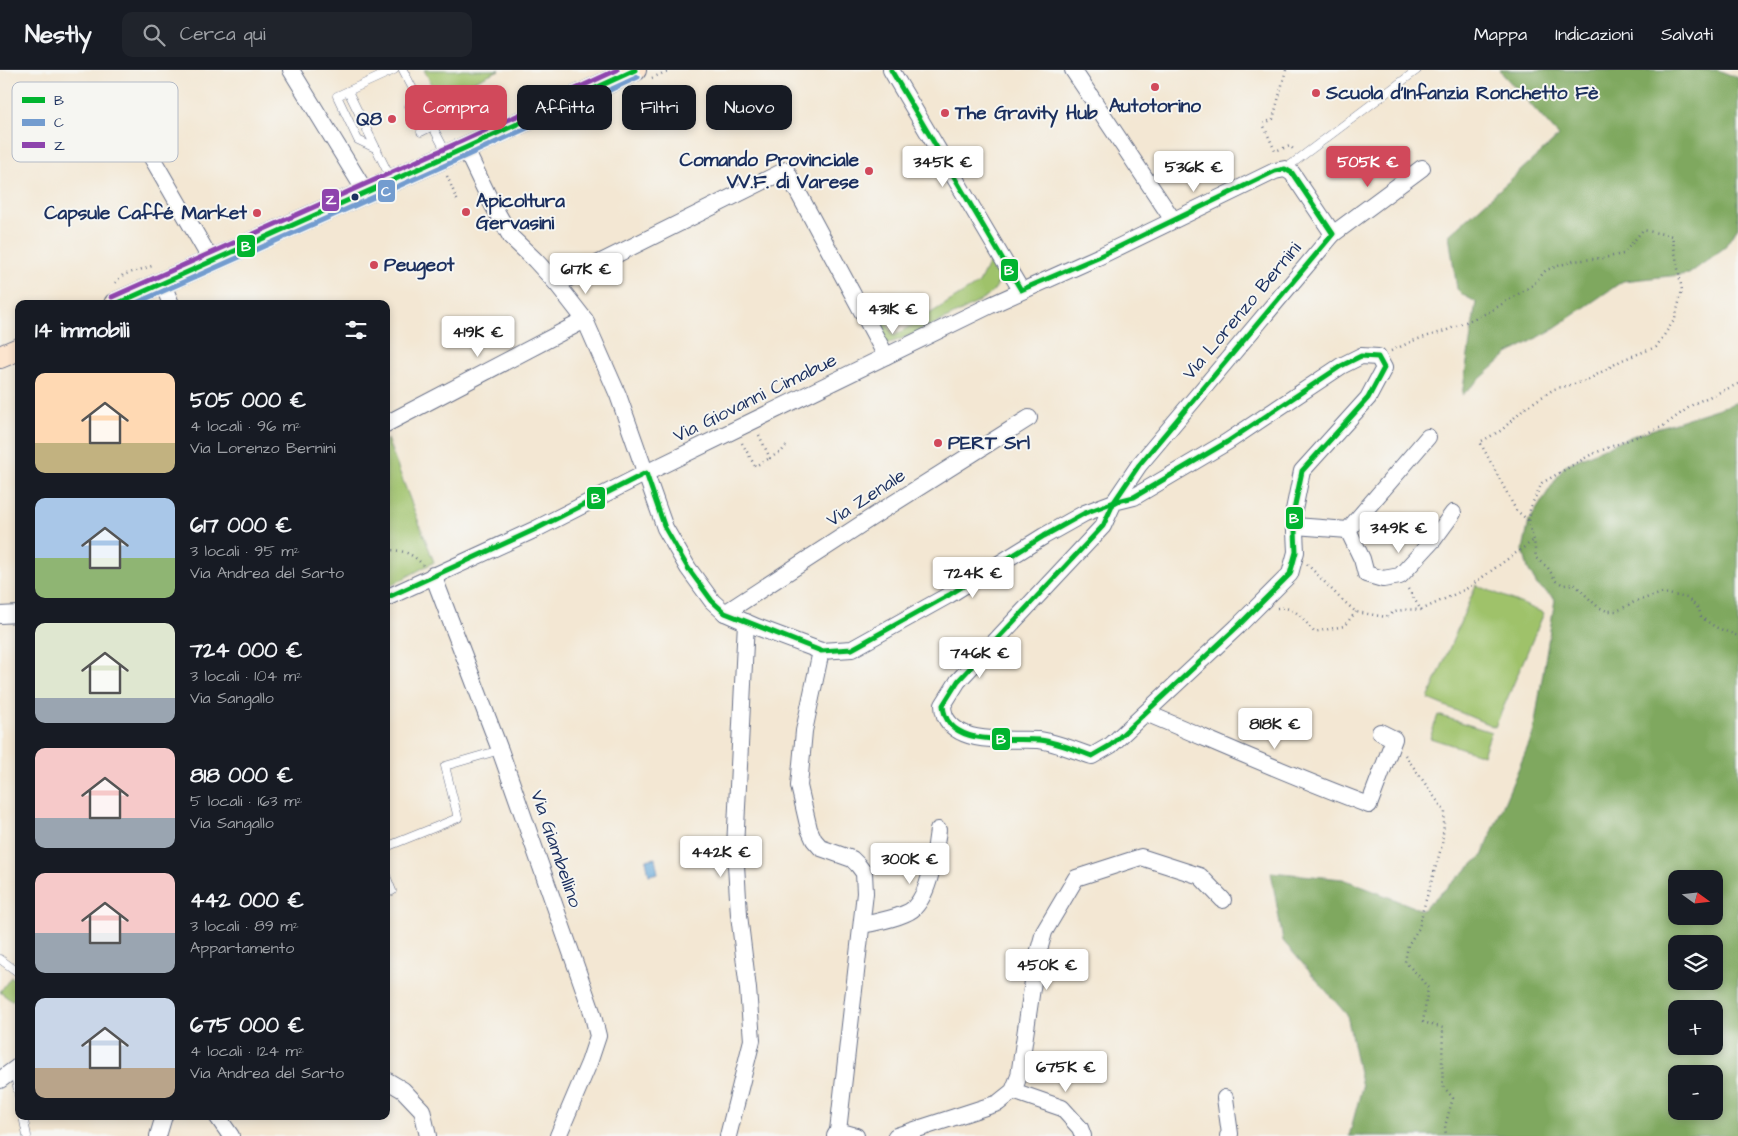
<!DOCTYPE html>
<html lang="it">
<meta charset="utf-8">
<style>
body{margin:0;font-family:"Architects Daughter",sans-serif;background:#20242c;color:#f1f3f6;height:100vh;display:flex;flex-direction:column;font-size:19px;white-space:nowrap}
*{box-sizing:border-box;margin:0}
p{font-size:16px;color:#9ea1a6}
.icon{flex:none;width:28px;height:28px;fill:none;stroke:currentColor;stroke-width:2;stroke-linecap:round;stroke-linejoin:round}
.map{position:relative;flex:1;overflow:hidden}
.details{position:absolute;left:15px;top:230px;width:375px;height:820px;display:flex;flex-direction:column;background:#171b24;border-radius:10px;box-shadow:0 2px 8px #0003}
.details>*{flex:none}
.banner{position:absolute;left:405px;top:15px;width:475px;height:45px;display:flex;gap:10px}
.needle{width:32px;rotate:105deg}
.tools{position:absolute;left:1668px;top:800px;display:grid;gap:10px}
.tools a{display:grid;place-items:center;width:55px;height:55px;border-radius:10px;background:#171b24;box-shadow:0 2px 8px #0003;font-size:25px}
.price{position:absolute;translate:-50% -42px;padding:0 11px;border-radius:5px;background:#fff;color:#222;font-size:16px;line-height:32px;filter:drop-shadow(0 1px 2px #0008)}
.price::after{content:'';position:absolute;left:50%;top:30px;width:15px;height:11px;margin-left:-8px;background:inherit;clip-path:polygon(0 0,100% 0,50% 100%)}
.price.selected{background:#d1495b;color:#fff}
ul{padding:0;list-style:none}
li{display:flex;align-items:center;gap:15px;height:125px;padding:0 20px}
li span{display:grid;place-items:center;flex:none;width:140px;height:100px;border-radius:10px;color:#555}
li>.icon{margin-inline-start:auto}
span .icon{width:60px;height:60px;fill:#fffc;stroke-width:1}
li b{font-size:21px}
h2{display:flex;justify-content:space-between;align-items:center;height:60px;padding:0 20px;font-size:21px}
.tag{padding:0 18px;border-radius:10px;background:#171b24;box-shadow:0 2px 8px #0003;font-size:18px;line-height:45px}
.tag.selected{background:#d1495b;color:#fff}
header{display:flex;align-items:center;gap:30px;box-sizing:border-box;height:70px;padding:0 25px;background:#171b24;border-bottom:1px solid #363941}
header strong{font-size:24px}
nav{display:flex;gap:28px;margin-inline-start:auto;font-size:18px}
.search{width:350px;height:45px;background:#20242c;display:flex;align-items:center;gap:12px;box-sizing:border-box;padding:0 18px;border-radius:10px;color:#9ea1a6;font-size:19px}
.map>svg:first-child{display:block}
.green{fill:#9fc26b;stroke:#5d7864}
.forest{fill:#7fa85f;stroke:#4d6c5e;fill-rule:evenodd}
.water{fill:#64a6d8;stroke:#406a9b}
.lines{fill:none;stroke-linecap:round;stroke-linejoin:round}
.lane-casing{stroke:#676f87;stroke-width:9}
.street-casing{stroke:#676f87;stroke-width:18}
.secondary-casing{stroke:#676f87;stroke-width:24}
.path{stroke:#676f87;stroke-width:2.5;stroke-dasharray:1 4;stroke-linecap:butt}
.lane{stroke:#fff;stroke-width:8}
.street{stroke:#fff;stroke-width:16}
.secondary{stroke:#fce5cf;stroke-width:22}
.bus-1-casing{stroke:#f6f6f2;stroke-width:9}
.bus-2-casing{stroke:#f6f6f2;stroke-width:9}
.bus-3-casing{stroke:#f6f6f2;stroke-width:9}
.bus-1{stroke:#01b42f;stroke-width:5}
.bus-2{stroke:#739ccf;stroke-width:5}
.bus-3{stroke:#8e44ad;stroke-width:5}
.poi-dot{fill:#d1495b;stroke:#f6f6f2;stroke-width:2}
.bus-dot{fill:#1b2f5e;stroke:#f6f6f2;stroke-width:2}
.labels{text-anchor:middle;dominant-baseline:central;stroke-width:4;stroke-linejoin:round;paint-order:stroke}
.poi-label{font-size:19px;font-weight:bold;fill:#1b2f5e;stroke:#f6f6f2;text-anchor:start}
.street-label{font-size:19px;fill:#1b2f5e;stroke:#f6f6f2}
.key{fill:#f6f6f2;stroke:#b4bac6;stroke-width:1}
.key-label{font-size:14px;fill:#1b2f5e}
.line-badge{stroke:#f6f6f2;stroke-width:2}
.badge-label{font-size:14px;text-anchor:middle;font-weight:bold;fill:#fff}
</style>
<header>
<strong>Nestly</strong>
<div class="search"><svg class="icon" aria-label="search" viewBox="0 0 24 24"><circle cx="10" cy="10" r="6"/><path d="M15 15l6 6"/></svg>Cerca qui</div>
<nav><a>Mappa</a><a>Indicazioni</a><a>Salvati</a></nav>
</header>
<div class="map">
<svg width="1738" height="1066" viewBox="0 0 1738 1066">
<rect width="100%" height="100%" fill="#f6f6f2"/>
<filter id="ink" filterUnits="userSpaceOnUse"><feTurbulence type="fractalNoise" baseFrequency=".02" numOctaves="2"/><feDisplacementMap in="SourceGraphic" scale="10" xChannelSelector="R" yChannelSelector="G"/><feConvolveMatrix kernelMatrix="1 2 1 2 8 2 1 2 1" color-interpolation-filters="sRGB"/></filter>
<filter id="wash" filterUnits="userSpaceOnUse"><feTurbulence type="fractalNoise" baseFrequency=".0096" numOctaves="4" result="noise"/><feDisplacementMap in="SourceGraphic" scale="20" xChannelSelector="R" yChannelSelector="G"/><feGaussianBlur stdDeviation="1.12" result="paint"/><feColorMatrix in="noise" values="0 0 0 0 0 0 0 0 0 0 0 0 0 0 0 0 0 1.4 0 .05"/><feComposite in="paint" operator="in"/></filter>
<g filter="url(#wash)">
<rect width="100%" height="100%" fill="#f3e7d3"/>
<g class="green">
<polygon points="424,0 499,0 439,27"/>
<path d="M992 186C996 195 1001 205 997 215 996 219 990 224 987 227 975 235 895 275 884 274L873 254 882 246 894 266 979 213Z"/>
<polygon points="387,369 434,492 386,518 386,371"/>
<polygon points="1476,515 1544,543 1495,657 1428,629"/>
<polygon points="1438,645 1491,662 1483,685 1430,668"/>
<polygon points="11,907 19,912 19,923 12,931 0,922"/>
</g>
<g class="forest">
<polygon points="1499,0 1718,0 1738,8 1738,157 1724,178 1689,204 1623,211 1550,261 1508,284 1462,325 1476,232 1463,225 1457,219 1449,165 1559,66"/>
<path d="M1738 332V1066H1349L1362 1017 1347 945 1283 871 1271 802 1343 809 1422 840 1482 786 1533 664 1555 529 1537 515 1528 499 1523 480 1529 451 1565 395 1632 366ZM1676 809H1714V846H1676ZM1676 874H1714V911H1676ZM1676 939H1714V976H1676ZM1676 1004H1714V1041H1676Z"/>
</g>
<polygon class="water" points="655,788 658,803 649,805 646,790"/>
</g>
<g filter="url(#ink)">
<g class="lines">
<defs>
<g id="lane">
<polyline points="403,0 447,84"/>
<polyline points="348,21 337,26 358,70 377,79"/>
<polyline points="409,36 420,31"/>
<polyline points="416,51 427,46"/>
<polyline points="421,62 433,56"/>
<polyline points="1285,99 1417,0"/>
<polyline points="391,109 348,21 394,0"/>
<polyline points="386,777 458,748 445,696 500,680"/>
<polyline points="386,806 392,821"/>
<polyline points="0,889 19,903"/>
<polyline points="14,1000 19,1026"/>
<polyline points="23,1046 27,1066"/>
</g>
<g id="street">
<polyline points="291,0 365,121"/>
<polyline points="891,0 1021,220"/>
<polyline points="1073,0 1173,150"/>
<polyline points="144,74 211,190"/>
<polyline points="465,78 491,132 511,167 535,190 557,214 585,250 618,325 665,458 688,498 712,531 725,543 757,557 821,581 852,579 949,525 1044,466 1085,443 1114,432 1139,395 1333,164 1422,98"/>
<polyline points="162,212 171,234"/>
<polyline points="557,214 786,100 886,286"/>
<path d="M1361 286 1378 287 1384 298 1368 328 1302 401 1294 440 1296 482 1290 504 1237 557 1111 675 1092 686C1076 681 1055 672 1039 670 1013 668 959 677 945 646 944 643 943 639 943 635L958 611 1103 456 1114 432 1134 427 1227 372 1341 296Z"/>
<polyline points="386,354 585,250"/>
<polyline points="1295,456 1348,460 1428,367"/>
<polyline points="1348,460 1362,489 1366,504 1383,509 1400,506 1434,469 1453,443"/>
<polyline points="433,505 500,680 592,942 598,966 589,993 558,1066"/>
<polyline points="386,528 536,459 646,403 991,235 1098,187 1275,101 1285,99 1292,103 1333,164"/>
<polyline points="725,543 883,440 1029,348"/>
<polyline points="0,545 19,544"/>
<polyline points="821,581 804,661 799,716 809,759 814,770 821,778 852,789 858,795 864,803 865,823 838,1061 835,1066"/>
<path d="M1146 643C1220 674 1293 707 1369 735L1394 669 1380 662"/>
<path d="M862 855C873 853 907 846 914 838 931 821 935 782 938 760"/>
<polyline points="0,1010 19,996"/>
<polyline points="386,1010 403,1020 422,1040 428,1066"/>
<polyline points="1013,1021 1062,1038 1080,1058 1083,1066"/>
<polyline points="1225,1028 1230,1064 1228,1066"/>
<polyline points="217,1046 231,1066"/>
<polyline points="838,1061 856,1066"/>
<polyline points="158,1066 164,1046"/>
<polyline points="728,1066 752,970 748,919 739,845 735,778 746,552"/>
<polyline points="896,1066 998,1033 1013,1021 1019,1006 1036,891 1044,862 1076,808 1141,787 1200,806 1223,830"/>
</g>
<g id="secondary">
<polyline points="115,234 465,78 635,0"/>
<polyline points="0,287 19,279"/>
</g>
</defs>
<use href="#lane" class="lane-casing"/>
<use href="#street" class="street-casing"/>
<use href="#secondary" class="secondary-casing"/>
<g class="path">
<polyline points="1286,0 1273,49 1263,54 1275,81 1290,76 1293,79"/>
<polyline points="652,8 670,0"/>
<polyline points="447,106 458,132"/>
<polyline points="115,213 123,205 152,196"/>
<polyline points="1391,281 1415,270 1445,261 1489,242 1533,215 1546,200 1573,191 1603,188 1623,184 1643,160 1672,166 1682,220 1675,249 1656,277 1622,290 1586,311 1554,319 1522,340 1502,360 1480,372 1516,440 1529,451"/>
<polyline points="1738,314 1695,333 1662,357 1592,384 1542,413 1530,438 1529,456 1534,470 1536,488 1548,498 1556,511 1564,515 1574,514 1598,537 1607,541 1617,541 1636,531 1663,523 1687,528 1699,539 1701,547 1715,557 1738,566"/>
<polyline points="759,365 770,388 782,381 786,376"/>
<polyline points="742,373 755,396 770,388"/>
<polyline points="386,460 389,468 387,480"/>
<path d="M387 480C403 480 412 483 423 495"/>
<path d="M1307 494 1339 527 1356 542 1386 547C1396 539 1409 539 1421 540"/>
<polyline points="1408,519 1421,540 1466,519 1534,470"/>
<path d="M1277 538C1296 536 1303 549 1314 562L1344 556 1356 542"/>
<polyline points="1405,685 1445,742 1442,775 1423,840 1419,858 1408,875 1405,892 1418,905 1428,918 1423,952 1443,958 1442,994 1443,1016 1453,1028 1445,1056 1446,1066"/>
</g>
<use href="#lane" class="lane"/>
<use href="#street" class="street"/>
<use href="#secondary" class="secondary"/>
<defs>
<g id="bus-1">
<polyline points="116,234 465,78 635,0"/>
<path d="M1361 286 1378 287 1384 298 1368 328 1302 401 1294 440 1296 482 1290 504 1237 557 1111 675 1092 686C1075 680 1057 672 1040 670 1010 667 946 679 943 635L958 611 1103 456 1114 432 1134 427 1227 372 1341 296Z"/>
<polyline points="386,528 536,459 646,403 665,458 688,498 712,531 725,543 821,581 852,579 949,525 1044,466 1085,443 1114,432 1139,395 1333,164 1292,103 1285,99 1275,101 1098,187 1021,220 891,0"/>
</g>
<polyline id="bus-2" points="134,234 468,85 638,7"/>
<polyline id="bus-3" points="112,227 462,71 617,0"/>
</defs>
<use href="#bus-1" class="bus-1-casing"/>
<use href="#bus-2" class="bus-2-casing"/>
<use href="#bus-3" class="bus-3-casing"/>
<use href="#bus-1" class="bus-1"/>
<use href="#bus-2" class="bus-2"/>
<use href="#bus-3" class="bus-3"/>
</g>
</g>
<g class="poi-dot">
<circle cx="1155" cy="17" r="5"/>
<circle cx="1316" cy="23" r="5"/>
<circle cx="945" cy="43" r="5"/>
<circle cx="392" cy="49" r="5"/>
<circle cx="869" cy="101" r="5"/>
<circle cx="466" cy="142" r="5"/>
<circle cx="257" cy="143" r="5"/>
<circle cx="374" cy="195" r="5"/>
<circle cx="938" cy="373" r="5"/>
</g>
<circle class="bus-dot" cx="355" cy="127" r="4.5"/>
<g class="labels">
<g class="poi-label">
<text x="1326" y="23">Scuola d'Infanzia Ronchetto Fè</text>
<text x="1155" y="36" text-anchor="middle">Autotorino</text>
<text x="955" y="43">The Gravity Hub</text>
<text x="382" y="49" text-anchor="end">Q8</text>
<text x="859" y="90" text-anchor="end">Comando Provinciale<tspan x="859" dy="22">VV.F. di Varese</tspan></text>
<text x="476" y="131">Apicoltura<tspan x="476" dy="22">Gervasini</tspan></text>
<text x="247" y="143" text-anchor="end">Capsule Caffé Market</text>
<text x="384" y="195">Peugeot</text>
<text x="948" y="373">PERT Srl</text>
</g>
<g class="street-label">
<text transform="translate(1242 241) rotate(-50)">Via Lorenzo Bernini</text>
<text transform="translate(755 328) rotate(-26)">Via Giovanni Cimabue</text>
<text transform="translate(866 428) rotate(-33)">Via Zenale</text>
<text transform="translate(556 779) rotate(71)">Via Giambellino</text>
</g>
</g>
<rect x="12" y="12" width="166" height="80" rx="8" class="key"/>
<rect x="22" y="27" width="23" height="6" fill="#01b42f"/>
<rect x="22" y="49" width="23" height="7" fill="#739ccf"/>
<rect x="22" y="72" width="23" height="6" fill="#8e44ad"/>
<g class="key-label">
<text x="54" y="35">B</text>
<text x="54" y="57">C</text>
<text x="54" y="80">Z</text>
</g>
<g class="line-badge">
<rect x="377" y="109" width="19" height="24" rx="5" fill="#739ccf"/>
<rect x="321" y="118" width="19" height="24" rx="5" fill="#8e44ad"/>
<rect x="236" y="164" width="20" height="24" rx="5" fill="#01b42f"/>
<rect x="1000" y="188" width="19" height="24" rx="5" fill="#01b42f"/>
<rect x="586" y="416" width="20" height="24" rx="5" fill="#01b42f"/>
<rect x="1285" y="436" width="19" height="24" rx="5" fill="#01b42f"/>
<rect x="991" y="657" width="20" height="24" rx="5" fill="#01b42f"/>
</g>
<g class="badge-label">
<text x="386" y="126">C</text>
<text x="331" y="134">Z</text>
<text x="246" y="181">B</text>
<text x="1009" y="205">B</text>
<text x="596" y="433">B</text>
<text x="1294" y="453">B</text>
<text x="1001" y="674">B</text>
</g>
</svg>
<div class="tools">
<a><svg class="needle" viewBox="-14 -14 28 28"><path d="M0-13l5 13h-10z" fill="#e53935"/><path d="M0 13l5-13h-10z" fill="#9ea1a6"/></svg></a>
<a><svg class="icon" aria-label="layers" viewBox="0 0 24 24"><path d="M12 4l9 5-9 5-9-5zM3 14l9 5 9-5"/></svg></a>
<a>+</a>
<a>−</a>
</div>
<b class="price" style="left:943px;top:118px">345K €</b>
<b class="price selected" style="left:1368px;top:118px">505K €</b>
<b class="price" style="left:1194px;top:123px">536K €</b>
<b class="price" style="left:586px;top:225px">617K €</b>
<b class="price" style="left:893px;top:265px">431K €</b>
<b class="price" style="left:478px;top:288px">419K €</b>
<b class="price" style="left:1399px;top:484px">349K €</b>
<b class="price" style="left:973px;top:529px">724K €</b>
<b class="price" style="left:980px;top:609px">746K €</b>
<b class="price" style="left:1275px;top:680px">818K €</b>
<b class="price" style="left:721px;top:808px">442K €</b>
<b class="price" style="left:910px;top:815px">300K €</b>
<b class="price" style="left:1047px;top:921px">450K €</b>
<b class="price" style="left:1066px;top:1023px">675K €</b>
<div class="banner">
<a class="tag selected">Compra</a>
<a class="tag">Affitta</a>
<a class="tag">Filtri</a>
<a class="tag">Nuovo</a>
</div>
<section class="details">
<h2>14 immobili<svg class="icon" aria-label="filters" viewBox="0 0 24 24"><path d="M4 7h16M4 17h16"/><circle cx="9" cy="7" r="2"/><circle cx="15" cy="17" r="2"/></svg></h2>
<ul>
<li><span style="background:linear-gradient(#ffd9b3 70%,#c2b280 0)"><svg class="icon" aria-label="home" viewBox="0 0 24 24"><path d="M3 11l9-7 9 7M6 9v11h12V9"/></svg></span><div><b>505 000 €</b><p>4 locali · 96 m²</p><p>Via Lorenzo Bernini</p></div></li>
<li><span style="background:linear-gradient(#a9c7e8 60%,#8fb573 0)"><svg class="icon" aria-label="home" viewBox="0 0 24 24"><path d="M3 11l9-7 9 7M6 9v11h12V9"/></svg></span><div><b>617 000 €</b><p>3 locali · 95 m²</p><p>Via Andrea del Sarto</p></div></li>
<li><span style="background:linear-gradient(#dfe7d0 75%,#9aa5b1 0)"><svg class="icon" aria-label="home" viewBox="0 0 24 24"><path d="M3 11l9-7 9 7M6 9v11h12V9"/></svg></span><div><b>724 000 €</b><p>3 locali · 104 m²</p><p>Via Sangallo</p></div></li>
<li><span style="background:linear-gradient(#f6c9c9 70%,#9aa5b1 0)"><svg class="icon" aria-label="home" viewBox="0 0 24 24"><path d="M3 11l9-7 9 7M6 9v11h12V9"/></svg></span><div><b>818 000 €</b><p>5 locali · 163 m²</p><p>Via Sangallo</p></div></li>
<li><span style="background:linear-gradient(#f6c9c9 60%,#9aa5b1 0)"><svg class="icon" aria-label="home" viewBox="0 0 24 24"><path d="M3 11l9-7 9 7M6 9v11h12V9"/></svg></span><div><b>442 000 €</b><p>3 locali · 89 m²</p><p>Appartamento</p></div></li>
<li><span style="background:linear-gradient(#c9d6e8 70%,#b9a48a 0)"><svg class="icon" aria-label="home" viewBox="0 0 24 24"><path d="M3 11l9-7 9 7M6 9v11h12V9"/></svg></span><div><b>675 000 €</b><p>4 locali · 124 m²</p><p>Via Andrea del Sarto</p></div></li>
</ul>
</section>
</div>
